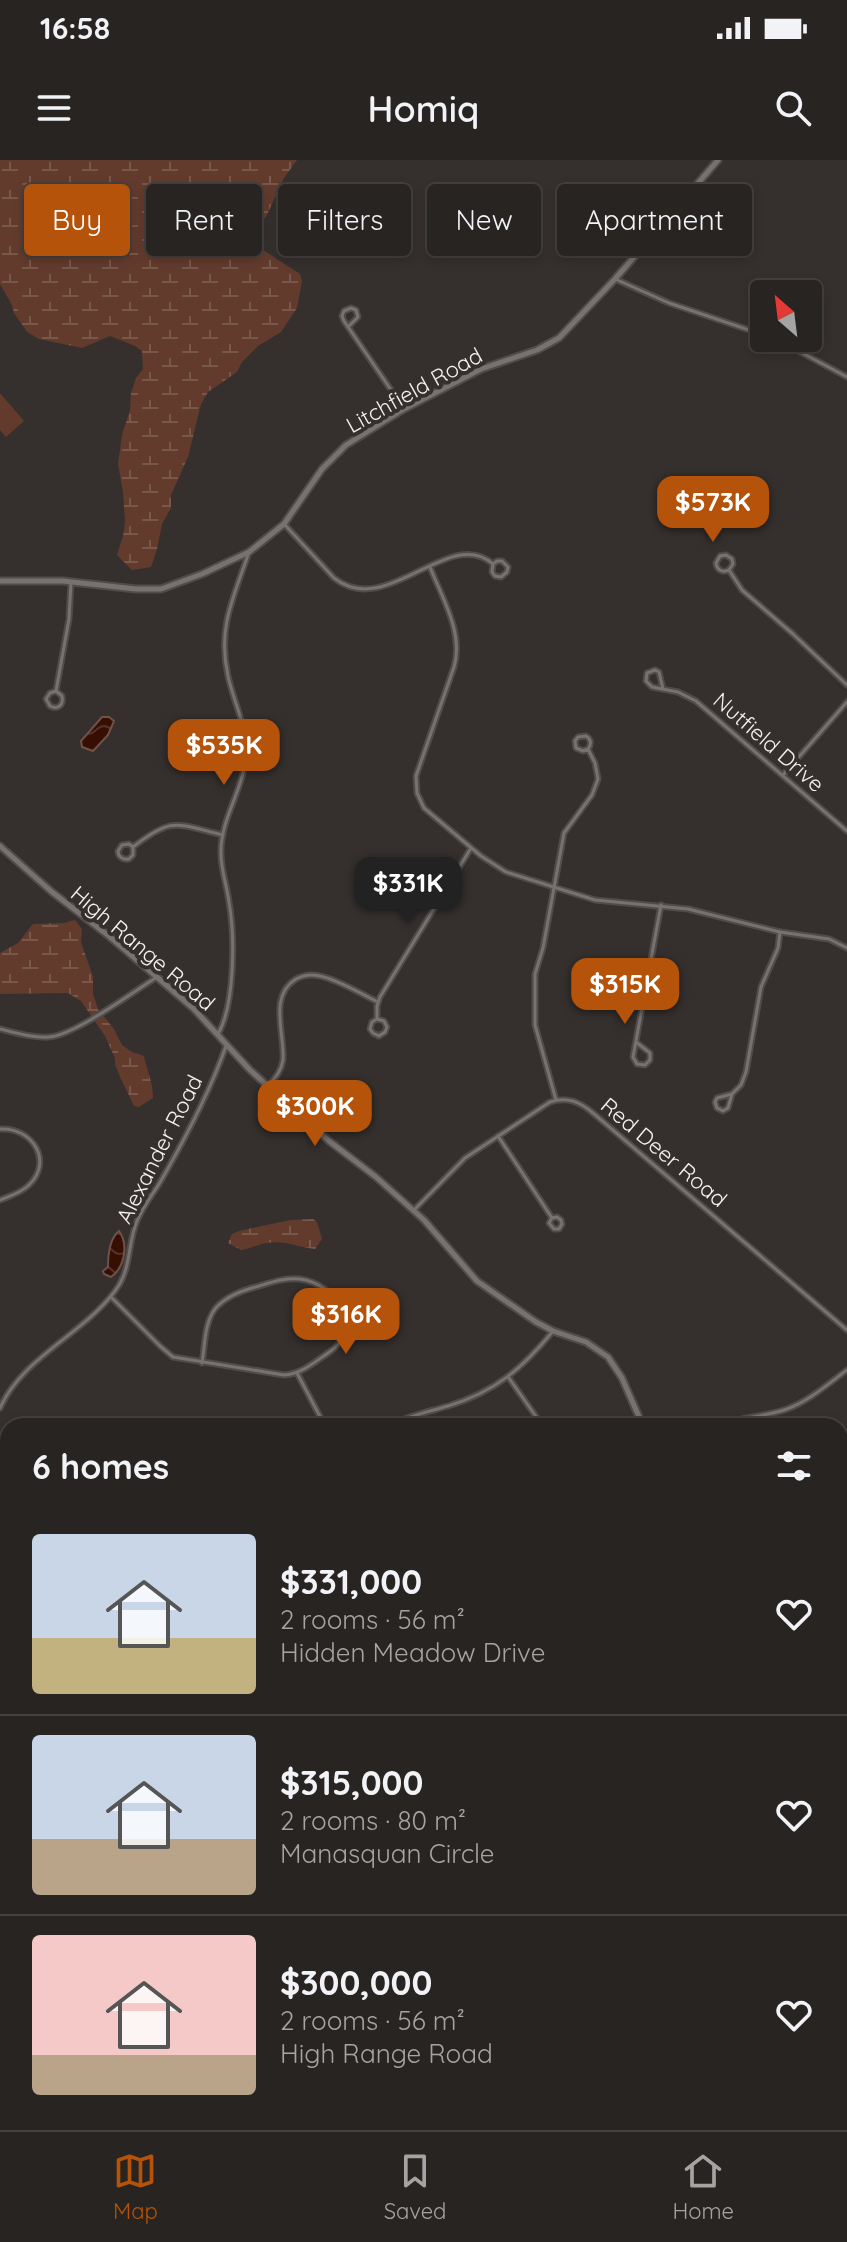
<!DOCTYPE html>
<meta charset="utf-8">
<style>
body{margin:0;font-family:Quicksand,sans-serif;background:#34302f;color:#f1f3f6;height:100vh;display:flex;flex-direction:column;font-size:30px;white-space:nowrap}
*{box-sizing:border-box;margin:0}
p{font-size:26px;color:#a5a4a5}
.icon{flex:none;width:44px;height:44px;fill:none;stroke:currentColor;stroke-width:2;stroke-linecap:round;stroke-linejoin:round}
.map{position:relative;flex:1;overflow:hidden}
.panel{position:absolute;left:0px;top:1258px;width:848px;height:712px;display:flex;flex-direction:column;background:#282422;border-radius:24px 24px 0 0;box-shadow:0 4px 12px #0003,0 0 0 2px #444140}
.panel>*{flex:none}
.top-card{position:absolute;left:24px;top:24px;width:800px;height:72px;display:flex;gap:16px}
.needle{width:52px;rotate:332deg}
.fabs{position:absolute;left:750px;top:120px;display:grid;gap:16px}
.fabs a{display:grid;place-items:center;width:72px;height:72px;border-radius:8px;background:#282422;box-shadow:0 4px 12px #0003,0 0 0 2px #444140;font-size:40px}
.price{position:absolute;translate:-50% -68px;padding:0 18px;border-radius:16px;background:#b45309;color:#fff;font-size:26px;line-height:52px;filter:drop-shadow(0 2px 4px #0008)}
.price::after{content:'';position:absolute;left:50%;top:48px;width:24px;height:18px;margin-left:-12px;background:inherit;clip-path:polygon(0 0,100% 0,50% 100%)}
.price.selected{background:#222;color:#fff}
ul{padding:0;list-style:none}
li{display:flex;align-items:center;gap:24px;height:200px;padding:0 32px}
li+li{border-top:2px solid #444140}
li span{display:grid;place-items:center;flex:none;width:224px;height:160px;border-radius:8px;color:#555}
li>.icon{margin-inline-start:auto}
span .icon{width:96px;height:96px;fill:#fffc;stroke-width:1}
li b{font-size:34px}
h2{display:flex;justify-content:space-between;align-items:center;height:96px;padding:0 32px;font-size:34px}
.pill{padding:0 28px;border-radius:8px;background:#282422;box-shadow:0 4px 12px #0003,0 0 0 2px #444140;font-size:28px;line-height:72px}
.pill.selected{background:#b45309;color:#fff}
.status{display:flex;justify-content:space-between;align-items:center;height:56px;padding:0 40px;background:#282422;direction:ltr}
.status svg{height:22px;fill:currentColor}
header{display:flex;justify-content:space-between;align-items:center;height:104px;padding:0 32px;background:#282422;font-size:36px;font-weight:600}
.menu{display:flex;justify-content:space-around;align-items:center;height:112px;border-top:2px solid #444140;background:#282422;font-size:22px;color:#a5a4a5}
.menu a{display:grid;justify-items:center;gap:4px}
.menu .selected{color:#b45309}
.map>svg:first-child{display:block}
.wetland{fill:url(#wetland-marsh)}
.green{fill:#623b2d}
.water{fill:url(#water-waves);stroke:#6f5249;stroke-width:2}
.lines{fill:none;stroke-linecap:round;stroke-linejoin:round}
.stream{stroke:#6f5249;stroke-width:2}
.street-casing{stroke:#504c4b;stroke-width:7}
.secondary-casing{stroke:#504c4b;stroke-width:9}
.street{stroke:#777170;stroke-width:3}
.secondary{stroke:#777170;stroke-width:5}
.labels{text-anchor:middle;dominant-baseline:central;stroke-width:8;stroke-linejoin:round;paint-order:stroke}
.street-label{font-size:22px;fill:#f4f1f0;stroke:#35302e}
</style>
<div class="status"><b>16:58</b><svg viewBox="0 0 49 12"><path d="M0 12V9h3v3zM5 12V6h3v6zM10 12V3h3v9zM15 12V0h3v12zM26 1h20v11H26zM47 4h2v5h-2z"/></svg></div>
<header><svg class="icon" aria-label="menu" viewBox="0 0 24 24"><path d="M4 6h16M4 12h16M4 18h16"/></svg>Homiq<svg class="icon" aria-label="search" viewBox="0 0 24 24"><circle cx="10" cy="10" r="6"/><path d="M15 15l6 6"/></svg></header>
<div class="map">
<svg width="847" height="1970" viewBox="0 0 847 1970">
<defs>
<pattern id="wetland-marsh" width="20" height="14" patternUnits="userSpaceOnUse" patternTransform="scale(2)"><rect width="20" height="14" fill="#623b2d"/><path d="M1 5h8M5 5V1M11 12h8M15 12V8" fill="none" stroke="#79584c"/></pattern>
<pattern id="water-waves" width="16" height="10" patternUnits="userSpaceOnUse" patternTransform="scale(2)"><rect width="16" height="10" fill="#360e02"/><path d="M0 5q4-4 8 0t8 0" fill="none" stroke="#543227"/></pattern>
</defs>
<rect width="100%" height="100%" fill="#35302e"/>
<g class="wetland">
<polygon points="0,0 297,0 284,18 266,57 254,68 253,77 263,90 300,114 302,121 297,148 281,172 258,186 242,202 237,212 208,232 201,244 188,297 171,335 171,348 162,364 157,389 151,407 132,410 117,395 123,376 125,362 123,332 118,304 122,275 130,250 131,233 136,218 143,209 142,191 135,186 110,176 82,188 39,179 27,172 14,153 12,145 0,124"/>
<path d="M75 760 82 769 81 782 93 817V834L98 849 114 869 122 885 132 892 144 896C147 910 153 923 153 938L139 947 134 946 120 917 115 904V898L105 876 81 841 68 833 0 834V793L18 783 33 764 64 763Z"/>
<path d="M313 1059 317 1062 322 1079 315 1089C298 1087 284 1080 267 1083 258 1084 250 1089 241 1090L228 1083 232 1074 239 1071 290 1060Z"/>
</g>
<g class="green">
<polygon points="0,233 24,261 6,277 0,270"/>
<polygon points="8,1614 8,1962 673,1962 660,1970 0,1970 0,1620"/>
</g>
<g class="water">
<polygon points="508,58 514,59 521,67 534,75 534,78 521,94 515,97 507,88 498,89 495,84 502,62"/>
<polygon points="102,557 109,557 114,561 108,575 93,591 82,587 81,581"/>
<path d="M119 1071C129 1085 124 1108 111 1117L104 1114 103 1111 108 1107C108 1095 109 1079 119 1071Z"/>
</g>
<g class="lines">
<polyline class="stream" points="0,1396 8,1396"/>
<defs>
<g id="street">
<polyline points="615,119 669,143 764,175"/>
<polyline points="348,167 358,157 356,150 351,148 344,151 342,156 344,161 404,249"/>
<polyline points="774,178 847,217"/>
<path d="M285 365 334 418C387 460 449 365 493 404L492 412 495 416 501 417 507 412 508 407 502 401H497L493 404"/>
<path d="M430 407C442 438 464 473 454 507L416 616 417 633 424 648 481 696 506 712 595 740 688 749 780 772 829 779 847 788"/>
<path d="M729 410C722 413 717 410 716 403L720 396 726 395 732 399 733 404 729 410 742 430 793 474 847 525"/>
<polyline points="663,529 659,512 655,510 647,513 646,521 652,527 678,532 696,541 847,671"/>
<path d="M56 531 50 533 46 539 50 546C58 550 64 545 62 536L56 531 69 459 71 422"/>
<polyline points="783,615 847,542"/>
<path d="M133 687V695L129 699C123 700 118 697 118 691L122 685 129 684 133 687C173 656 176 664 223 675"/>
<polyline points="377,859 372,862 370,869 373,873 379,876 385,872 387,867 384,861 377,859 377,846 380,837 471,688"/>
<path d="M0 869C16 873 33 878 49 877 75 875 133 832 157 817"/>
<path d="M218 874C235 845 235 775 229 742 227 726 221 710 221 694 220 660 242 632 246 599 249 570 234 544 228 516 217 467 234 437 249 392"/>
<polyline points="636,882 650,893 650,900 645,905 637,904 633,897 661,745"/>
<path d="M268 926C275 918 281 912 283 900 285 874 268 836 296 819 303 815 312 814 320 816 339 820 359 833 376 841"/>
<polyline points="732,934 717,938 715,942 717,948 723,951 728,948 732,934 741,925 746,912 761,827 778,788 780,772"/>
<path d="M556 940 535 865V814L543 788 564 673 592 635 598 619 595 603 588 589C592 584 591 579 586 576L578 577 575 581 576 588 583 591 588 589"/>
<path d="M0 969C32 967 54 1001 29 1025 21 1033 10 1036 0 1040"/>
<polyline points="498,976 552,1058 549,1063 554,1069 559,1069 562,1064 561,1060 557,1057 552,1058"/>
<path d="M414 1050 465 998 550 942C567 936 580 942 593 953L847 1170"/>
<path d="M111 1137 160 1186 173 1197 284 1215C301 1214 315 1202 328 1193 366 1168 336 1124 300 1119 284 1117 267 1124 252 1128 238 1132 224 1138 215 1149 204 1164 205 1186 202 1203"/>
<polyline points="297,1213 325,1266"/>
<polyline points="509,1218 537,1258 540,1266"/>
<path d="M0 1248C23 1197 82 1175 115 1131 132 1109 127 1085 137 1061 143 1046 154 1033 162 1019 186 977 210 932 226 886"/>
<path d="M389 1266C407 1256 428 1252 448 1246 495 1232 523 1208 553 1171"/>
<path d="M724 1266C744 1255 766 1257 787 1249 809 1241 828 1224 847 1210"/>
<polyline points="0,1305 8,1311"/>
<polyline points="0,1467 8,1467"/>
<polyline points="840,1575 847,1571"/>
<polyline points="840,1759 847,1758"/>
<polyline points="840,1803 847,1883"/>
<polyline points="840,1896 847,1896"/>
</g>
<g id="secondary">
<polyline points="0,421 63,421 136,429 161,429 202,414 249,392 284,364 322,309 346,285 404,249 481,209 537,190 559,178 615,119 718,0"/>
<polyline points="0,686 52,732 109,776 193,848 250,910 329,981 376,1017 424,1060 477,1121 536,1162 553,1171 586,1182 608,1197 622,1218 643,1266"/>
<polyline points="840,1408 847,1414"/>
</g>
</defs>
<use href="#street" class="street-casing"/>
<use href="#secondary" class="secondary-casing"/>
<use href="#street" class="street"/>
<use href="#secondary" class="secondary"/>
</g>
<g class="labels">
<g class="street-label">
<text transform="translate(414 230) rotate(-29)">Litchfield Road</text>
<text transform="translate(769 582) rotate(41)">Nutfield Drive</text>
<text transform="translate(143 788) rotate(40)">High Range Road</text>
<text transform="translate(159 989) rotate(-63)">Alexander Road</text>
<text transform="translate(664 992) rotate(40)">Red Deer Road</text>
</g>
</g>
</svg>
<div class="fabs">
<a><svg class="needle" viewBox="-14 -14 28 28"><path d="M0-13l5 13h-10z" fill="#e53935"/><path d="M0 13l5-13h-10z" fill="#a5a4a5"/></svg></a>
</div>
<b class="price" style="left:713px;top:384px">$573K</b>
<b class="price" style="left:224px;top:627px">$535K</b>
<b class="price selected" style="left:408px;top:765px">$331K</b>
<b class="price" style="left:625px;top:866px">$315K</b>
<b class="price" style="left:315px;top:988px">$300K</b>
<b class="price" style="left:346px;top:1196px">$316K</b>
<div class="top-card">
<a class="pill selected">Buy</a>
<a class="pill">Rent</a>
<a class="pill">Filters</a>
<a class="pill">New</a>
<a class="pill">Apartment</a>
</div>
<section class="panel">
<h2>6 homes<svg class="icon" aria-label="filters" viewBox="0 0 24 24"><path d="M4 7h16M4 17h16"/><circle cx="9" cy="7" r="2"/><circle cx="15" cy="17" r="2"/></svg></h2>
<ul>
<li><span style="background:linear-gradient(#c9d6e8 65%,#c2b280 0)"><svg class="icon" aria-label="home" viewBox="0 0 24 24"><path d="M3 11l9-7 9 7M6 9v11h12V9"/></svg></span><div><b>$331,000</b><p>2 rooms · 56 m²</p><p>Hidden Meadow Drive</p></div><svg class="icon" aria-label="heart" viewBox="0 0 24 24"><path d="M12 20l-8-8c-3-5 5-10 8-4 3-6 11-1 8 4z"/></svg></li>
<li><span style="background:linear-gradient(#c9d6e8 65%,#b9a48a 0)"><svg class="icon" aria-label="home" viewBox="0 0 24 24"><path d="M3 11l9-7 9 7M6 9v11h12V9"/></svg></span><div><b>$315,000</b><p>2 rooms · 80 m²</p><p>Manasquan Circle</p></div><svg class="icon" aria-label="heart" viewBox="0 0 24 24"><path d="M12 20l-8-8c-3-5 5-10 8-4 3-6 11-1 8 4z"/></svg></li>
<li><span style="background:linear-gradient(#f6c9c9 75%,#b9a48a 0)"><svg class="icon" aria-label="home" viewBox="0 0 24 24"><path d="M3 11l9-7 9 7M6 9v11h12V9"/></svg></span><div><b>$300,000</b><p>2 rooms · 56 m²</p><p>High Range Road</p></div><svg class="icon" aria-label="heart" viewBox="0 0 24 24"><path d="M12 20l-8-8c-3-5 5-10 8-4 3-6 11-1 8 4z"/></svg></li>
</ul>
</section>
</div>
<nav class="menu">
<a class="selected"><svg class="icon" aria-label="map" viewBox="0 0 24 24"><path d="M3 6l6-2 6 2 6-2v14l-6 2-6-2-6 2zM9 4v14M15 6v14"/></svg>Map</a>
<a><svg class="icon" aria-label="saved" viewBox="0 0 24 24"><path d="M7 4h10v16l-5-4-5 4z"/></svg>Saved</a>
<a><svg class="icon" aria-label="home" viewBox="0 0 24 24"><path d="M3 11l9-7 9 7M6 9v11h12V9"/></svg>Home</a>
</nav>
